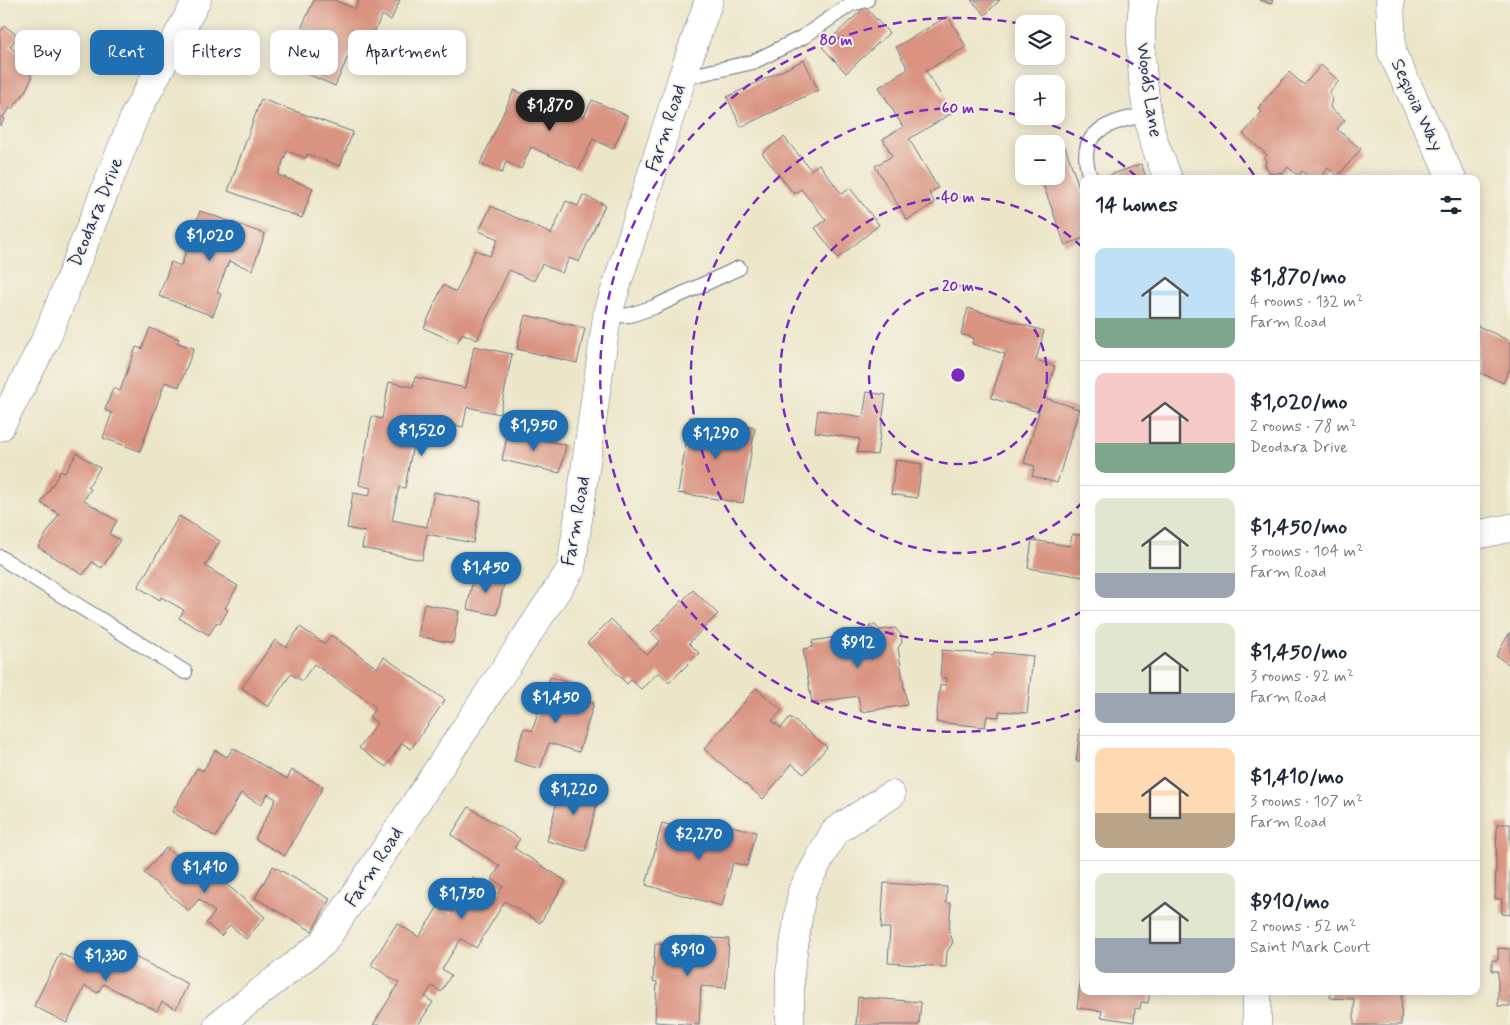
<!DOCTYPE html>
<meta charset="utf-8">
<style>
body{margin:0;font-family:Mynerve,sans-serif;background:#f2f2f3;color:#1f2937;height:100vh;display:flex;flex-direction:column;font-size:19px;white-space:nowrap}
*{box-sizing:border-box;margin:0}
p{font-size:16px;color:#747a83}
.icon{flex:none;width:28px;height:28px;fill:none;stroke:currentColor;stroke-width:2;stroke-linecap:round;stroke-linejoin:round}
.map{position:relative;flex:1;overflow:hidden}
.panel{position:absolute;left:1080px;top:175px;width:400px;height:820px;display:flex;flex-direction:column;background:#fff;border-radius:10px;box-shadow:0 2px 12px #0003}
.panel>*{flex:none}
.banner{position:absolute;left:15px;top:30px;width:475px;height:45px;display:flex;gap:10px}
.tools{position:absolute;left:1015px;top:15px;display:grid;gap:10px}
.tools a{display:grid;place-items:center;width:50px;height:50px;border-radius:10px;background:#fff;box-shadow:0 2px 12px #0003;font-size:25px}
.price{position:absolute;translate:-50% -42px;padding:0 11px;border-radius:18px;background:#1f6fb2;color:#fff;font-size:16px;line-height:32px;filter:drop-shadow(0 1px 2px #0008)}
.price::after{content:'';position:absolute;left:50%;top:30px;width:15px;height:11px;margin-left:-8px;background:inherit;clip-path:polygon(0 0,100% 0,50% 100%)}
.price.active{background:#222;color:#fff}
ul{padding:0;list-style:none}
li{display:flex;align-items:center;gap:15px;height:125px;padding:0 15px}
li+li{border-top:1px solid #e0e1e3}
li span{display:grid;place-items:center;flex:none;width:140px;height:100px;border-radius:10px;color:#555}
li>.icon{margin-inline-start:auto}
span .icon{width:60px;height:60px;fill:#fffc;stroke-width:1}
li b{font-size:21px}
h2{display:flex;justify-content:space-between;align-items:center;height:60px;padding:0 15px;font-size:21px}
.pill{padding:0 18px;border-radius:10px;background:#fff;box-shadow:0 2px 12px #0003;font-size:18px;line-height:45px}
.pill.active{background:#1f6fb2;color:#fff}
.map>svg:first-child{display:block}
.building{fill:#d99380}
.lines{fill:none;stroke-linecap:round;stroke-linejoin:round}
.lane-casing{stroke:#646f83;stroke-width:16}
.street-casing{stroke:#646f83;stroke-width:29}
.lane{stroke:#fff;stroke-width:14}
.street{stroke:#fff;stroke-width:28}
.ring{fill:none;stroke:#7b2cbf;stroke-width:2.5;stroke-dasharray:9 6}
.labels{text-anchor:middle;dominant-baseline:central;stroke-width:4;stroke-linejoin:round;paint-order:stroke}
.street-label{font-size:19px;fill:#1b2f5e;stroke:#f7f3e8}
.centre{fill:#7b2cbf;stroke:#f7f3e8;stroke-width:2.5}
.ring-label{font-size:15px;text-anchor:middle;font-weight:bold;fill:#7b2cbf;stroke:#f7f3e8;stroke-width:4;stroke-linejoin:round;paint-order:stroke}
</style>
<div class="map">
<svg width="1510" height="1025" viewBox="0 0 1510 1025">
<rect width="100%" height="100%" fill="#f7f3e8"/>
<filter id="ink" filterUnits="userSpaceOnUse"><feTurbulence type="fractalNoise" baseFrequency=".02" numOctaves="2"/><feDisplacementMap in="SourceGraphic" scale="10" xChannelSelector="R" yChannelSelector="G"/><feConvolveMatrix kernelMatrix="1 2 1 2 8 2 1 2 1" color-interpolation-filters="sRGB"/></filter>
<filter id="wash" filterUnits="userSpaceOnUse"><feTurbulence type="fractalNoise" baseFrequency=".0096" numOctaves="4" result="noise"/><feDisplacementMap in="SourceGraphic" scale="20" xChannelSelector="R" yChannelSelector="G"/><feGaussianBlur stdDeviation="1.12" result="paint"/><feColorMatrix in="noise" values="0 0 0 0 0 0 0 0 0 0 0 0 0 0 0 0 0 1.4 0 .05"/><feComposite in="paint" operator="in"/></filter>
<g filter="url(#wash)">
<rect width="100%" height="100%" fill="#ece6c9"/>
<g id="blocks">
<g class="building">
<polygon points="314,0 334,0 355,9 359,0 400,0 391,20 382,15 371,39 358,34 335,86 285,64"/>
<polygon points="971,0 1000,0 985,15"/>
<polygon points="1260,0 1273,0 1271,4"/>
<polygon points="865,7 889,33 846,73 822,47"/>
<polygon points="948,16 966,47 926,71 952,113 909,139 938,188 929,193 935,203 907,220 875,166 892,156 883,139 903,127 879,87 908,69 896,47"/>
<polygon points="5,26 18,36 10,47 37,67 30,75 32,78 24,93 12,109 10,108 3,117 5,119 0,126 0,32"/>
<polygon points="804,60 818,90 741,127 727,97"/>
<polygon points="1321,65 1339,81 1329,92 1332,98 1330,108 1345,120 1337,129 1361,149 1338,176 1328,168 1319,179 1311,179 1302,171 1298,176 1288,167 1282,174 1280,172 1276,174 1270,173 1265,165 1266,160 1264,158 1267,155 1243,134 1262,112 1258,108 1289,72 1304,85"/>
<polygon points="514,90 546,104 547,100 584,117 592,100 628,116 613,149 593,139 579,169 531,147 521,169 506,162 502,173 480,164"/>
<polygon points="261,99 353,132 340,166 307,154 306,158 287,151 278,175 313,188 302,218 228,191"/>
<polygon points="784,137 811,170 819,164 842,194 850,188 879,225 838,258 815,228 826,220 801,189 794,194 762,153"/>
<polygon points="1065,147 1084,201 1084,238 1065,245 1040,176 1056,176 1056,150"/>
<polygon points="1141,164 1147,179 1111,179 1110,175"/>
<polygon points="583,195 605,205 579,262 569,258 562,273 542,264 534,281 509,270 477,340 462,333 457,343 424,328 443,285 456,292 475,250 490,256 498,239 479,231 491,206 551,234 566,201 578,206"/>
<polygon points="200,211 265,234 252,270 229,261 217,292 221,294 213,316 159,296 171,262 181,266"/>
<polygon points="968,308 1044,331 1036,360 1055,366 1045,398 1079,409 1057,483 1032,476 1035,466 1024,463 1039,412 991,398 1005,354 972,344 974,338 961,334"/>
<polygon points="525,315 585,328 577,363 517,349"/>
<polygon points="1476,325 1510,341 1510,369 1503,383 1476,371"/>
<polygon points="150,328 179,339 177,343 194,348 179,387 165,382 140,451 103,438 112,413 105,410 113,388 120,391 136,347 142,349"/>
<polygon points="474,346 512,354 500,414 467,407 463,427 424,419 422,430 403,427 400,442 413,444 405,488 399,487 392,520 427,527 434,492 481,502 473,543 427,534 422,560 362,548 365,532 347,528 353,493 369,496 371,488 359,485 372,416 382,419 389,382 413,387 415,377 466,388"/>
<polygon points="867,392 886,395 877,455 857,452 860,439 815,432 818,410 863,417"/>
<polygon points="690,417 755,428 743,503 678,493"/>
<polygon points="508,432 566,445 560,473 502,460"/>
<polygon points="77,453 100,468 88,487 91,489 84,500 117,521 109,534 120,540 102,568 92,562 83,575 38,547 59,514 41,503 61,471 65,473"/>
<polygon points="896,460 922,464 917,498 891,494"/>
<polygon points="179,516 220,541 205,566 238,586 225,608 228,610 220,624 217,622 209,635 179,618 184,610 161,597 160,600 138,587"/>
<polygon points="1072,534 1084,536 1084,577 1028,568 1032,540 1070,546"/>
<polygon points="474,573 505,579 497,615 467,609"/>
<polygon points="693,590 718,614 689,643 699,653 669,683 659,672 641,689 631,680 627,684 587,643 611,619 647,655 660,641 651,632"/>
<polygon points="424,604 459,611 453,643 418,636"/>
<polygon points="875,625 880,630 895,628 901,635 902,642 898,648 907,705 861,712 858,696 812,703 803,649 813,647 812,641 855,634 854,630 864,629 865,633 867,632 870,626"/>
<polygon points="300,627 325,644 331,635 377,668 384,657 445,700 411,749 402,743 386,767 359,748 377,723 369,717 376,707 314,664 302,681 291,674 268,707 242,688 275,640 286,647"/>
<polygon points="1510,632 1510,665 1496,656"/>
<polygon points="942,650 994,655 994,652 1033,656 1027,713 999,711 999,717 987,716 985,727 936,722 940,685 946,685 947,678 940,677"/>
<polygon points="550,677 579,686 576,696 594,703 579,752 549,743 540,769 514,761 524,728 532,731"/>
<polygon points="756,688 782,710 772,721 781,728 790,717 827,747 804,774 792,764 763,799 704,749"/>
<polygon points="1083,709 1084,709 1084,722 1081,721"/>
<polygon points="1080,729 1084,729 1084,762 1076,761"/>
<polygon points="233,748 287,779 292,770 323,787 285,856 255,839 276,799 268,794 261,805 241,793 216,837 172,812 197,768 203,771 215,750 227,757"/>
<polygon points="562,782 600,791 585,851 547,841"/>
<polygon points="469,807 520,839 514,848 566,881 540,923 505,901 476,948 461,939 442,969 451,975 441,992 432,986 425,997 433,1002 418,1025 373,1025 399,983 371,965 397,923 419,937 439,905 452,913 473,878 498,894 503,886 492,879 500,866 451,835"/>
<polygon points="662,823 715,837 719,823 756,832 747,866 733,863 722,906 646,885"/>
<polygon points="1497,824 1510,824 1510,915 1502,914 1502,899 1495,899"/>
<polygon points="166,848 199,875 206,867 265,917 246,939 230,925 221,936 206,923 215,912 199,899 189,911 144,873"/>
<polygon points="273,866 330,899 312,931 255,898"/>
<polygon points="884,883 947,887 946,903 951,903 949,930 953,942 947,952 946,967 888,963 890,928 881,928"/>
<polygon points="692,937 729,939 726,988 701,986 699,1025 655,1022 657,982 653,981 655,944 692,946"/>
<polygon points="85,942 125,962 129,954 188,984 176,1009 162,1002 157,1011 103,984 98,993 85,986 67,1023 34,1006 60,953 75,961"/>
<polygon points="1498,948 1510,949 1510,1006 1498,1006 1498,971 1492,971 1492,960 1498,960"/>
<polygon points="1083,962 1084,991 1150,991 1148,1003 1141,1002 1140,1009 1135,1008 1134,1022 1101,1017 1102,1011 1077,1008"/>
<polygon points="1331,991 1402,991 1401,1025 1354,1025 1354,999 1330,998"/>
<polygon points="858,997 921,1002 919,1025 856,1025"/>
</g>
</g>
</g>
<g filter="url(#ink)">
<use href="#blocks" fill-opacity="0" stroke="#646f83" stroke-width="1"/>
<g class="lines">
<defs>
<g id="lane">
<polyline points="682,78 753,62 803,37 851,4 867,0"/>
<path d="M1091 179C1072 130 1111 122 1149 114"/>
<polyline points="607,316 630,315 654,307 739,268"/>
<polyline points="0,557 185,672"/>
</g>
<g id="street">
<path d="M1144 0C1137 34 1143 97 1151 131 1154 147 1163 163 1168 179"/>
<polyline points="1390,0 1392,53 1452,179"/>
<polyline points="0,427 46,339 135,115 197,0"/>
<polyline points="1476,535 1510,528"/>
<polyline points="218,1025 323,943 571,569 607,316 682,78 709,0"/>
<polyline points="790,1025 790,973 802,891 835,831 891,795"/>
<polyline points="1257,1025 1257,991"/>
</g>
</defs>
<use href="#lane" class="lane-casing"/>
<use href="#street" class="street-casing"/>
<use href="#lane" class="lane"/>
<use href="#street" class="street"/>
</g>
</g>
<g class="ring">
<circle cx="958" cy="375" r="89"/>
<path d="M1083 502A178 178 0 1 1 1083 248"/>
<path d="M1083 611A267 267 0 1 1 1138 178"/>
<path d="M1083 709A357 357 0 1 1 1023 24M1056 32A357 357 0 0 1 1256 178"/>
</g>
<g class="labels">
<g class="street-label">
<text transform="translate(1149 90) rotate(82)">Woods Lane</text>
<text transform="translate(1417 105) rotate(65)">Sequoia Way</text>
<text transform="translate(666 128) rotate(-72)">Farm Road</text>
<text transform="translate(96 212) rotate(-68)">Deodara Drive</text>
<text transform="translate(576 521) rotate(-80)">Farm Road</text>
<text transform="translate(374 867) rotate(-57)">Farm Road</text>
</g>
</g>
<circle cx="958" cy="375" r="8" class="centre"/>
<g class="ring-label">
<text x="836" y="45">80 m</text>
<text x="958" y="113">60 m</text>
<text x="958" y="202">40 m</text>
<text x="958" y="291">20 m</text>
</g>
</svg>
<div class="tools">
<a><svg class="icon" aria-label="layers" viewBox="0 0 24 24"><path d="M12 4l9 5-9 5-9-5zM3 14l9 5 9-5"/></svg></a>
<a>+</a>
<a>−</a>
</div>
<b class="price active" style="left:550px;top:132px">$1,870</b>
<b class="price" style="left:210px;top:262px">$1,020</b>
<b class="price" style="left:534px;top:452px">$1,950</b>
<b class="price" style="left:422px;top:457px">$1,520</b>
<b class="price" style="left:716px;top:460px">$1,290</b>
<b class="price" style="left:486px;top:594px">$1,450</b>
<b class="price" style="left:858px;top:669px">$912</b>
<b class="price" style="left:556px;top:724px">$1,450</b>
<b class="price" style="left:574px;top:816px">$1,220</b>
<b class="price" style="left:699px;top:861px">$2,270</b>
<b class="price" style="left:205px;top:894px">$1,410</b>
<b class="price" style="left:462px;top:920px">$1,750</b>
<b class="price" style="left:688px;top:977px">$910</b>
<b class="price" style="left:106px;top:982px">$1,330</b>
<div class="banner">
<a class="pill">Buy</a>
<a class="pill active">Rent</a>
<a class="pill">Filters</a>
<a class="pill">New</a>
<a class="pill">Apartment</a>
</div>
<section class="panel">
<h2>14 homes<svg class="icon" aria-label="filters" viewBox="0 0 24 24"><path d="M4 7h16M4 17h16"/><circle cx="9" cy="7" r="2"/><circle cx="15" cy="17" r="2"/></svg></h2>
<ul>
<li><span style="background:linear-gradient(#bfe0f5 70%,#7fa58c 0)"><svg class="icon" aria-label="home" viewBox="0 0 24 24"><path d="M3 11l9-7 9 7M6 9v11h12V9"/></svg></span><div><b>$1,870/mo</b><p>4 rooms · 132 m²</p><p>Farm Road</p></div></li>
<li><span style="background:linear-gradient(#f6c9c9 70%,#7fa58c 0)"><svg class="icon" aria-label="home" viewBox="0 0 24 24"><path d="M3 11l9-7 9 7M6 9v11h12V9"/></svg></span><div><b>$1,020/mo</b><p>2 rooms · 78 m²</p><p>Deodara Drive</p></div></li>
<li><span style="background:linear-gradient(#dfe7d0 75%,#9aa5b1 0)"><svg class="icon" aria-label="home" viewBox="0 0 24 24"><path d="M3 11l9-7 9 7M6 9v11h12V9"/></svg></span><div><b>$1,450/mo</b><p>3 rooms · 104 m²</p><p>Farm Road</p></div></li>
<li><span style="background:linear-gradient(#dfe7d0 70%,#9aa5b1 0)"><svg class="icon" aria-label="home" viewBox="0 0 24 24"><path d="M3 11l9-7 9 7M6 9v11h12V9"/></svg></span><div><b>$1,450/mo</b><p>3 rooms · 92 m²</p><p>Farm Road</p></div></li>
<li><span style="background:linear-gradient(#ffd9b3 65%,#b9a48a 0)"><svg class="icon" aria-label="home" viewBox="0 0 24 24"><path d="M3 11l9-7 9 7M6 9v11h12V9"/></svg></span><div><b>$1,410/mo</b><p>3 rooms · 107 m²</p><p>Farm Road</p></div></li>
<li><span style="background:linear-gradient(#dfe7d0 65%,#9aa5b1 0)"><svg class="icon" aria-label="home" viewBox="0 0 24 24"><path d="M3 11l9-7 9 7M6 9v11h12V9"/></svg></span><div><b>$910/mo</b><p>2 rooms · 52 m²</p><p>Saint Mark Court</p></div></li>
</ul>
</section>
</div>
